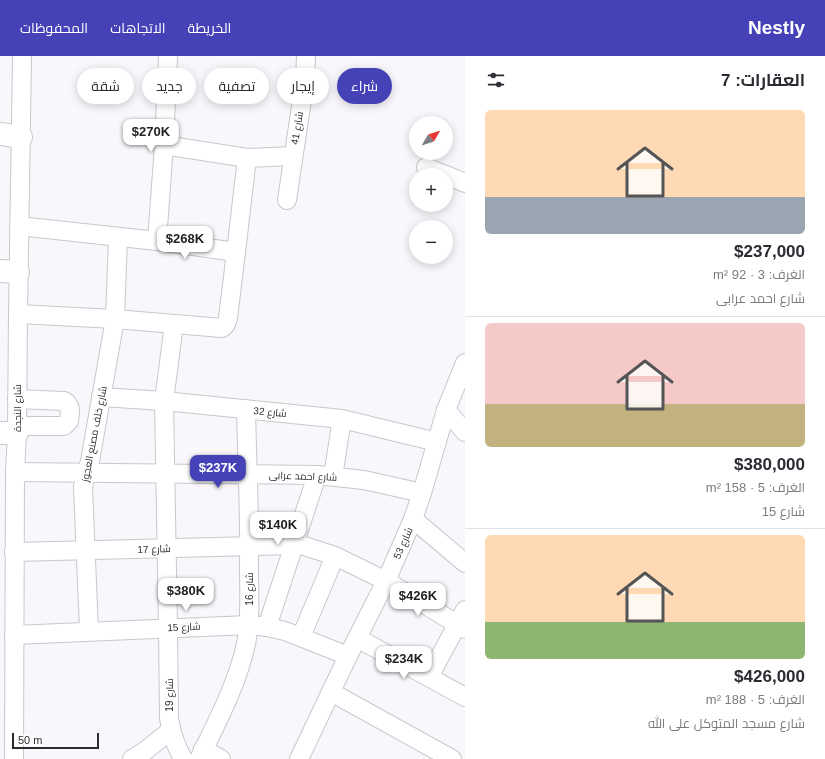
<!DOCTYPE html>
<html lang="ar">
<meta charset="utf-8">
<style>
body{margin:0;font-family:Arial,Cairo,sans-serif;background:#f2f2f3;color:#2b2b33;direction:rtl;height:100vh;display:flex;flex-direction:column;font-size:15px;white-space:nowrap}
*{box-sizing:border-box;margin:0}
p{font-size:13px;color:#7c7c81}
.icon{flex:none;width:22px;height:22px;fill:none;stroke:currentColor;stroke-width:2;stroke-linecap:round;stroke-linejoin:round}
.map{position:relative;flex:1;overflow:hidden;direction:ltr}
.sheet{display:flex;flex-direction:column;background:#fff;width:360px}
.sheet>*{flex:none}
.top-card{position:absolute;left:12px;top:12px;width:380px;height:36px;direction:rtl;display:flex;gap:8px}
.needle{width:26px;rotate:51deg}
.controls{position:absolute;left:409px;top:60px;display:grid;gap:8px}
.controls a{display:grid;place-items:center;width:44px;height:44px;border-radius:50%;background:#fff;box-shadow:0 2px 10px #0003;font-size:20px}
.scale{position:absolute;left:12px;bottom:10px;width:87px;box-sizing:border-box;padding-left:4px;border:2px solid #2c2c2d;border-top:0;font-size:11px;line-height:14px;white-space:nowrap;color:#2c2c2d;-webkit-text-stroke:3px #fff;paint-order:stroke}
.price{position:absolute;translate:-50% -34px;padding:0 9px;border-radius:8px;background:#fff;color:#222;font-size:13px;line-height:26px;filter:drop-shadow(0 1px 2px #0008)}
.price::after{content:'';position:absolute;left:50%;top:24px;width:12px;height:9px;margin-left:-6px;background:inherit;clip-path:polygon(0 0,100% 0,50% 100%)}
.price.selected{background:#4542b8;color:#fff}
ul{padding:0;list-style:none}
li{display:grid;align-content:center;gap:8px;height:212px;padding:0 20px}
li+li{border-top:1px solid #e1e1e2}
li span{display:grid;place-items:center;height:124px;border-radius:6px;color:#555}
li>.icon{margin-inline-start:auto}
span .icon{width:72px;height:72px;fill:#fffc;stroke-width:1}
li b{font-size:17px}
h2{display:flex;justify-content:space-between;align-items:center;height:48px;padding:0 20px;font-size:17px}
.tag{padding:0 14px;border-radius:18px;background:#fff;box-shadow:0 2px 10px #0003;font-size:14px;line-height:36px}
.tag.selected{background:#4542b8;color:#fff}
header{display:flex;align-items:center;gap:24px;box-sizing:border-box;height:56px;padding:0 20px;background:#4542b8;color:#fff}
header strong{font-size:19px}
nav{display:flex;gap:22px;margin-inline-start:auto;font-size:14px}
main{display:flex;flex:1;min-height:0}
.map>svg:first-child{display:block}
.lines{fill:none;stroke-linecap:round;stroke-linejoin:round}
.minor-casing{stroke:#c9c7cc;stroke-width:20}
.major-casing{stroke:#c9c7cc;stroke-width:24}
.minor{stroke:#fff;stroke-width:18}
.major{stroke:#fff;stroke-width:22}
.labels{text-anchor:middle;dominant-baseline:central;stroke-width:3;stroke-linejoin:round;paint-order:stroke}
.street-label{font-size:10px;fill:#2c2c2d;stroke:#fff}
</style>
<header>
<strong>Nestly</strong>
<nav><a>الخريطة</a><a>الاتجاهات</a><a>المحفوظات</a></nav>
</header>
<main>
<section class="sheet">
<h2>العقارات: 7<svg class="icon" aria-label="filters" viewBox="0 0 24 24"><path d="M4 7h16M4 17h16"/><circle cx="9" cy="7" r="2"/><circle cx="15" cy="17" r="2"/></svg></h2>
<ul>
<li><span style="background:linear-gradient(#ffd9b3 70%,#9aa5b1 0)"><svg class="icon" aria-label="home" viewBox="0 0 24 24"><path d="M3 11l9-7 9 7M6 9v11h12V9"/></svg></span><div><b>$237,000</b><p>الغرف: 3 · 92 m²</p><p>شارع احمد عرابى</p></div></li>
<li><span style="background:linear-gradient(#f6c9c9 65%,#c2b280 0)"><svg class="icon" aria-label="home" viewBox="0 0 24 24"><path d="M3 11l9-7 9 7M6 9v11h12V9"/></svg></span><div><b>$380,000</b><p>الغرف: 5 · 158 m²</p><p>شارع 15</p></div></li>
<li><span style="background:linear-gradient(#ffd9b3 70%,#8fb573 0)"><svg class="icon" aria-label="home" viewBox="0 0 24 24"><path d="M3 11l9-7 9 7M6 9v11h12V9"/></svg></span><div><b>$426,000</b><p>الغرف: 5 · 188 m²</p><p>شارع مسجد المتوكل على الله</p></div></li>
</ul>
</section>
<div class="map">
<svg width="465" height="703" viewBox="0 0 465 703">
<rect width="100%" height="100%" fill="#f9f7fb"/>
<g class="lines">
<defs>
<g id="minor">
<polyline points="168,0 164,89 247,102 293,100"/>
<polyline points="426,111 445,119"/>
<polyline points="446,119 465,127"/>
<polyline points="287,144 305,24 306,0"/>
<polyline points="19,170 157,185 236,196 247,102"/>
<polyline points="157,185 164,89"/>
<path d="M18 258 115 263 222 272C226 270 227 267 228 262L236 196"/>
<path d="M174 268 164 345 168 572 169 662C172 679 175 688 183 703"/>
<polyline points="101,341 164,345 342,363 437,386"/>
<polyline points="446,354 465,376"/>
<path d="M17 370H64L69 365C70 358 72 349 64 345L17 343"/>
<polyline points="15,416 317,419 364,424 422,437"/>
<polyline points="333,420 342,363"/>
<polyline points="413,463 465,507"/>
<polyline points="295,487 335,500 386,525 465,573"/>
<polyline points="14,496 294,489"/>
<polyline points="267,571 317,419"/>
<polyline points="89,575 83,431 85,422 90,405 115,263 118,182"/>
<polyline points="14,579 249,569 267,571 285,575 348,600"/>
<polyline points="301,581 335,500"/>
<polyline points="357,582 465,641"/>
<polyline points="429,621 465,554"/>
<polyline points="331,636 452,703"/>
<polyline points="203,693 221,703"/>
<polyline points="14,703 15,416 17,377 18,258 22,0"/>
<polyline points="132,703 145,695 171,674"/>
<path d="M199 703C217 666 237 629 246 588 251 563 249 537 249 512 250 459 247 406 246 353"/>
<polyline points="299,703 348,600 386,525 413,463 422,437 446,354 465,307"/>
</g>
<g id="major">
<polyline points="0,78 21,81"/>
<polyline points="0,215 18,216"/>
<polyline points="0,377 17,377"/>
</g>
</defs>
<use href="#minor" class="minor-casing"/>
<use href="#major" class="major-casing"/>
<use href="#minor" class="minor"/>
<use href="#major" class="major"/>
</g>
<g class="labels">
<g class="street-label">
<text transform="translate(297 72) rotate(-81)">شارع 41</text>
<text transform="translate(17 352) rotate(-90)">شارع النجدة</text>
<text transform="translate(270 356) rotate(5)">شارع 32</text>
<text transform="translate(94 378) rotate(-79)">شارع خلف مصنع العجوز</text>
<text transform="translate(303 420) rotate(2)">شارع احمد عرابى</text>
<text transform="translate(403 487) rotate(-66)">شارع 53</text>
<text transform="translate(154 493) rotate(-2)">شارع 17</text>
<text transform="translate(249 533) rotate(-90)">شارع 16</text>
<text transform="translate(184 571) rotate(-3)">شارع 15</text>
<text transform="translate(169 639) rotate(-90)">شارع 19</text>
</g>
</g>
</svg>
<div class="controls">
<a><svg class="needle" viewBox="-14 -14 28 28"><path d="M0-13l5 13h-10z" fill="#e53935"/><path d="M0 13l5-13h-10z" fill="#7c7c81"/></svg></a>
<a>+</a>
<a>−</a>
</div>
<div class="scale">50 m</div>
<b class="price" style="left:151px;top:97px">$270K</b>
<b class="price" style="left:185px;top:204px">$268K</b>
<b class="price selected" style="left:218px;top:433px">$237K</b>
<b class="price" style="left:278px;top:490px">$140K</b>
<b class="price" style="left:186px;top:556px">$380K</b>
<b class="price" style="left:418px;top:561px">$426K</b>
<b class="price" style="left:404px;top:624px">$234K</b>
<div class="top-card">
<a class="tag selected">شراء</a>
<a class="tag">إيجار</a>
<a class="tag">تصفية</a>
<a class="tag">جديد</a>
<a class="tag">شقة</a>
</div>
</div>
</main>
